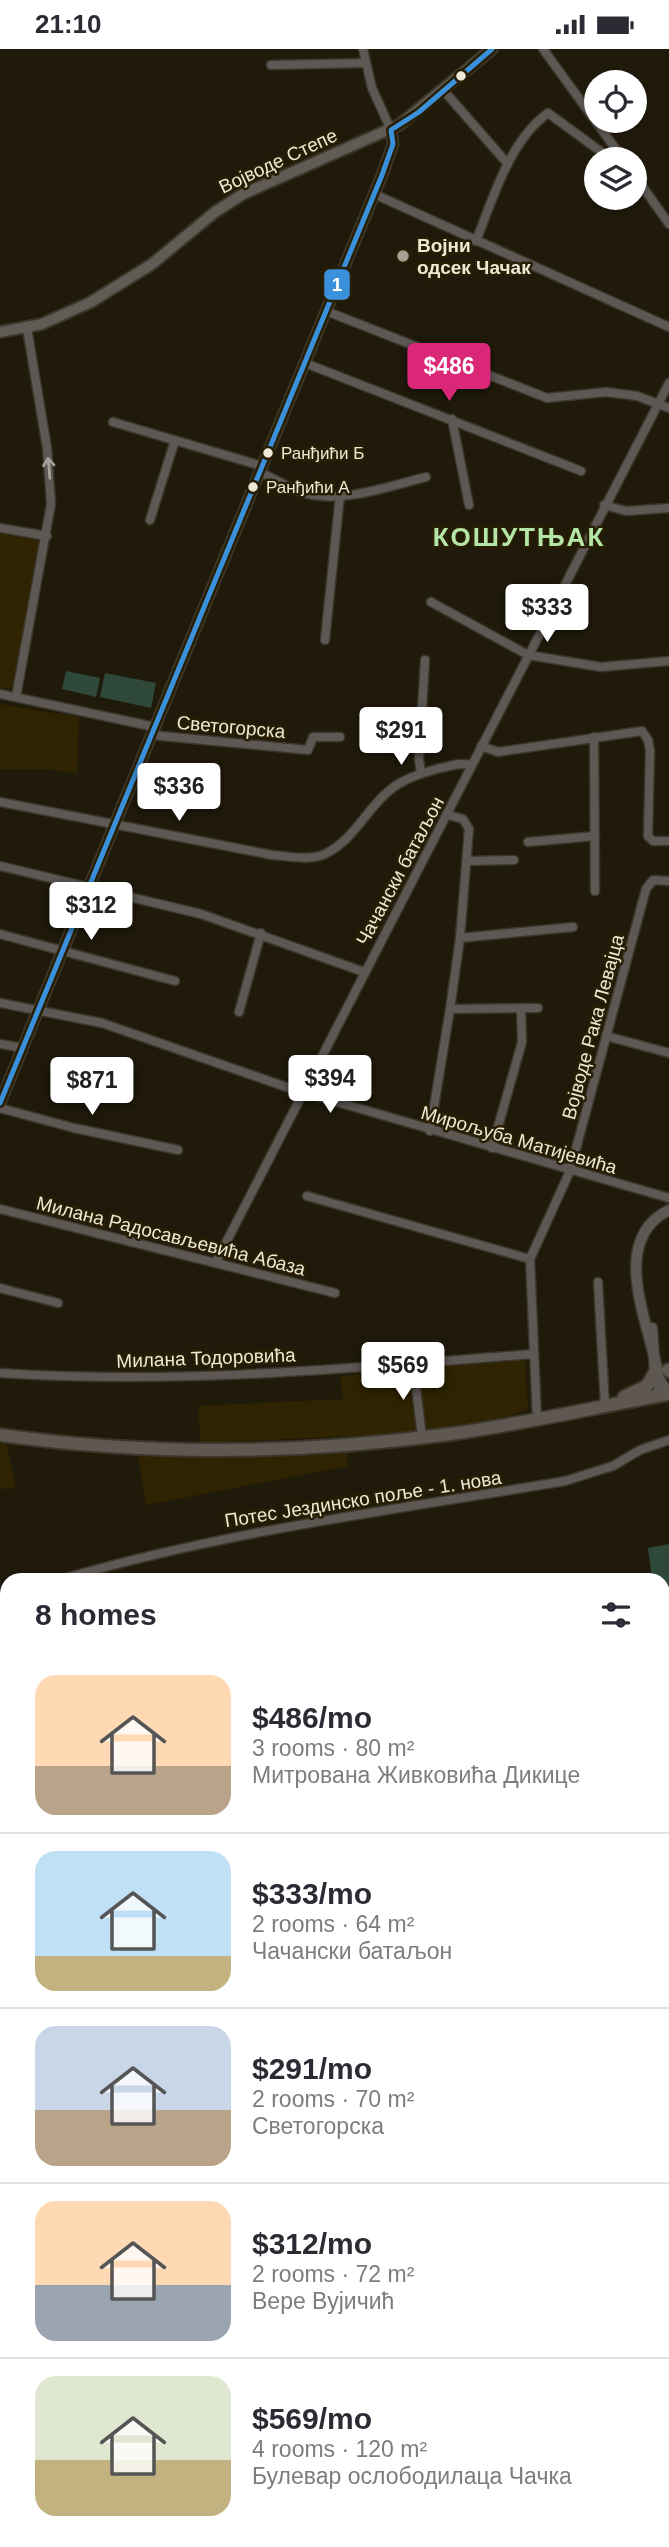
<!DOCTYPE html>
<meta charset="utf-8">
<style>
body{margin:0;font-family:Helvetica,sans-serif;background:#f2f2f3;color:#2b2b33;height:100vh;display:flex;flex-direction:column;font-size:26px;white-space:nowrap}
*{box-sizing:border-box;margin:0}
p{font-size:23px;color:#7c7c81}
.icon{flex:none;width:38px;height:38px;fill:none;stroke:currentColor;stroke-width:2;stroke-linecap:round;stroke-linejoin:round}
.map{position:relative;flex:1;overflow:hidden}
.side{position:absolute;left:0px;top:1524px;width:670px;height:975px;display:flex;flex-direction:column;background:#fff;border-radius:21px 21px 0 0;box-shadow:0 2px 5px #0004}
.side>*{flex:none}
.buttons{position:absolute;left:584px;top:21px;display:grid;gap:14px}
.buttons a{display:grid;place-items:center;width:63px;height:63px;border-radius:50%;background:#fff;box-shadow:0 2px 5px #0004;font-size:35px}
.price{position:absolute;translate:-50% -60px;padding:0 16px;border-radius:7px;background:#fff;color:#222;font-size:23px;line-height:46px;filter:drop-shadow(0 2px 4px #0008)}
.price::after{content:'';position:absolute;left:50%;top:42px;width:21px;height:16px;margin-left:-10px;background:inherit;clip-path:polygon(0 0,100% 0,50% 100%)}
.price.on{background:#db2777;color:#fff}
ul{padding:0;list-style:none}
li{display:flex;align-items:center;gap:21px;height:175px;padding:0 35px}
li+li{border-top:2px solid #e1e1e2}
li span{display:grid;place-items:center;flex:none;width:196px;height:140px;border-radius:21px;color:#555}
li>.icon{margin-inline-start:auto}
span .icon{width:84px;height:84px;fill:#fffc;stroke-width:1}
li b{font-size:30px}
h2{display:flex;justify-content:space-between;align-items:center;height:84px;padding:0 35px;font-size:30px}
.status{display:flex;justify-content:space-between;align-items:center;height:49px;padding:0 35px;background:#fff;direction:ltr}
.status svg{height:19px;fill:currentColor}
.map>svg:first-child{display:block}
.built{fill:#2f2401}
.green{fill:#2e493a}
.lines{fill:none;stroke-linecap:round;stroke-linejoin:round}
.minor-casing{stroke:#3b3629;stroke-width:11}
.tertiary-casing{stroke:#3b3629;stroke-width:13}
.secondary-casing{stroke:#3b3629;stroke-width:14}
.primary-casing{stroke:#3b3629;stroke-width:16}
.minor{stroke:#5e5855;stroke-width:8}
.tertiary{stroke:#5e5855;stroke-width:10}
.secondary{stroke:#615b55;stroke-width:10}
.primary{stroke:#5f5851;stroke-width:12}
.bus-1-casing{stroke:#281e03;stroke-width:10}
.bus-1{stroke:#3a90db;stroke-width:5}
.oneway{stroke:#a6a096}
.bus-dot{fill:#eee8d7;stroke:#281e03;stroke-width:2.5}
.poi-dot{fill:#a6a090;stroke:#281e03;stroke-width:2.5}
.labels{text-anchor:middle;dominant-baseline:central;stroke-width:5;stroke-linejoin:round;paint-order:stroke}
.bus-label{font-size:17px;fill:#eee8d7;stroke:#281e03;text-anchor:start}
.street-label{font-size:19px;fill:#eee8d7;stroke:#281e03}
.poi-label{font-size:19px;font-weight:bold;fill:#eee8d7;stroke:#281e03;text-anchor:start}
.district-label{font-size:26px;font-weight:bold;letter-spacing:2px;fill:#b4e6a7;stroke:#281e03}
.line-badge{stroke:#281e03;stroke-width:2.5}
.badge-label{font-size:19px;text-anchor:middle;font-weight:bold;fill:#fff}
</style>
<div class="status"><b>21:10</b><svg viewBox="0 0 49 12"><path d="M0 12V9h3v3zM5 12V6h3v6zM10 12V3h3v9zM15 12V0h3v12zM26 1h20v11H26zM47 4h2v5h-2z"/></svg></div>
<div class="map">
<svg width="669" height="2498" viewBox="0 0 669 2498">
<rect width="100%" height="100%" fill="#201a0b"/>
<g class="built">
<polygon points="0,485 40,491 13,635 10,640 0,638"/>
<polygon points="0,655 79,668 77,725 47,720 0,720"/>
<polygon points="525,1311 528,1360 500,1370 398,1385 201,1394 198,1357 343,1350 340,1327"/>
<polygon points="0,1392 6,1393 16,1439 0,1440"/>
<polygon points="346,1401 348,1417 146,1456 138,1405"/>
</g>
<g class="green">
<polygon points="66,622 100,629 96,648 62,640"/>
<polygon points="105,624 156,634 151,659 100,648"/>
<polygon points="669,1495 669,1848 663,1844 663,1531 652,1531 648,1499"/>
<polygon points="663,2455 669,2457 669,2498 520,2498 519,2492 663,2492"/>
<polygon points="91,2492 256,2492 256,2498 89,2498"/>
<polygon points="273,2492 394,2492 393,2498 273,2498"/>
</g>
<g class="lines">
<defs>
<g id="minor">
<polyline points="363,0 372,39 391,81"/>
<polyline points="543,0 623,110"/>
<polyline points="271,16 365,14"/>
<polyline points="444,42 508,115"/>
<polyline points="635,127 669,175"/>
<polyline points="374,145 669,278"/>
<path d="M476 192C493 150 509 92 548 64L611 110"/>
<polyline points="326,262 547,349 606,343 637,347 669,359"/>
<polyline points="305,314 581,422"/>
<polyline points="452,370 469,456"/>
<polyline points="113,373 262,417"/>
<path d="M260 423C274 430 289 439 304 444 342 455 389 437 426 428"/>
<polyline points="604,456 626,462 669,459"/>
<polyline points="150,471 175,391"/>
<polyline points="0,479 47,487"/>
<polyline points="431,553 528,606 601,618 669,612"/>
<polyline points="325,591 340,446"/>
<polyline points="0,645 155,678"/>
<polyline points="16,648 51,455 47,399 27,279"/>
<polyline points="151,686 308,701 313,688 340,688"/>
<polyline points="594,688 595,842"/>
<polyline points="481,697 498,703 642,682 648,691 650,702 648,787 653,792 669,792"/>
<polyline points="421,724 419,710 425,611"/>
<path d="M0 753 272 806C288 807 310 812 325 805 355 790 366 760 390 741 404 729 423 724 440 719 451 717 460 713 471 716"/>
<polyline points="448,766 463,770 469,780 460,889 450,960 538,959"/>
<polyline points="528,793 595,787"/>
<polyline points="467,812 514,811"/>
<polyline points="0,817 201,865 364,923"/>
<polyline points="0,885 175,932"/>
<polyline points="460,889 573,878"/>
<polyline points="0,954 102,974 292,1040 669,1149"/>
<polyline points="239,963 261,884"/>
<polyline points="606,987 669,1004"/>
<polyline points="0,995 23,999"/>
<polyline points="0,1059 74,1079 178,1101"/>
<polyline points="430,1082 450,960"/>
<polyline points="492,1099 522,993 521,959"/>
<polyline points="307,1147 530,1210 570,1122 646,840 653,831 669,832"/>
<polyline points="0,1160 335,1244"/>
<polyline points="530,1210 537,1370"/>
<polyline points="216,1213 669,334"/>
<polyline points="598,1233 605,1357"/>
<polyline points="0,1239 58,1254"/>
<polyline points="413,1314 422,1388"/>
<path d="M0 1324C177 1336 356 1319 533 1305"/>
<path d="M59 1531C225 1482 394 1461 565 1432L613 1417 640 1401 669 1391"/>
<polyline points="0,1569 7,1566"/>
<polyline points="0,1768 7,1774"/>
<polyline points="0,1802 7,1793"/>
<polyline points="0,1893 7,1900"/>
<polyline points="0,2135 2,2134"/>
<polyline points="0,2214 7,2205"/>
<polyline points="627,2498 627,2492"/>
</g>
<g id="tertiary">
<polyline points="0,1054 382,126 393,95 391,81"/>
<polyline points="652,1279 655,1323 666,1341"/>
<path d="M658 1347C669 1309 596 1197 669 1161"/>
</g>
<g id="secondary">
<polyline points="0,283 42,275 91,253 152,215 215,163 243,145 399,76 492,0"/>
<polyline points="663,2124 669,2126"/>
<polyline points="264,2492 264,2498"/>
</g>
<g id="primary">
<polyline points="668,1321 669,1322"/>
<polyline points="624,1348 647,1337 655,1323"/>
<path d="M0 1386C149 1407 301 1405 450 1385 523 1375 596 1358 669 1345"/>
</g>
</defs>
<use href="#minor" class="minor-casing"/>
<use href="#tertiary" class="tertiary-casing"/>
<use href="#secondary" class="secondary-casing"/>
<use href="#primary" class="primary-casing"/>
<use href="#minor" class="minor"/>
<use href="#tertiary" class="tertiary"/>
<use href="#secondary" class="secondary"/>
<use href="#primary" class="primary"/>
<defs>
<polyline id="bus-1" points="0,1054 382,126 393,95 391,81 419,63 492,0"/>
</defs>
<use href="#bus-1" class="bus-1-casing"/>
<use href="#bus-1" class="bus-1"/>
</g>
<defs><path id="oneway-shaft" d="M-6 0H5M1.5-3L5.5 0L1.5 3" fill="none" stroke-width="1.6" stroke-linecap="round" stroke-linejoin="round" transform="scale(1.75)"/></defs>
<use class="oneway" href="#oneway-shaft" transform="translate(49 419) rotate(-95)"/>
<g class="bus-dot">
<circle cx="461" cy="27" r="6"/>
<circle cx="268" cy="404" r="6"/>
<circle cx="253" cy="438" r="6"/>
</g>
<circle class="poi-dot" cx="403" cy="207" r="7"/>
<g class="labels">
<g class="bus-label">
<text x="281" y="404">Ранђићи Б</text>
<text x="266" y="438">Ранђићи А</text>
</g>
<g class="street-label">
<text transform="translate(278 112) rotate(-25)">Војводе Степе</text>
<text transform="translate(231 678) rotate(5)">Светогорска</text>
<text transform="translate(400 822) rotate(-62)">Чачански батаљон</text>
<text transform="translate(593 978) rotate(-75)">Војводе Рака Левајца</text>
<text transform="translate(519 1091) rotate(16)">Мирољуба Матијевића</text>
<text transform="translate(171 1187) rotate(14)">Милана Радосављевића Абаза</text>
<text transform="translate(206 1309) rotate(-2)">Милана Тодоровића</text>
<text transform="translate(363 1450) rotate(-9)">Потес Јездинско поље - 1. нова</text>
</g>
<g class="poi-label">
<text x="417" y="196">Војни<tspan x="417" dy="22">одсек Чачак</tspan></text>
</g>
<g class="district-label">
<text x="519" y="488">КОШУТЊАК</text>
</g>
</g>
<rect class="line-badge" x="323" y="219" width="28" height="33" rx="7" fill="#3a90db"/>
<g class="badge-label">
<text x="337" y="242">1</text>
</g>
</svg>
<div class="buttons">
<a><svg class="icon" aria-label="locate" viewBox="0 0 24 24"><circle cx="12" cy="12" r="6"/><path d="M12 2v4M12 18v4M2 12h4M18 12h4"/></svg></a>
<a><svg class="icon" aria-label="layers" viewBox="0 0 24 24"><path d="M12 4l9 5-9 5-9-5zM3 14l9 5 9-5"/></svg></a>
</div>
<b class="price on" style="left:449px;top:354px">$486</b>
<b class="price" style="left:547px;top:595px">$333</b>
<b class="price" style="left:401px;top:718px">$291</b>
<b class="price" style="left:179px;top:774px">$336</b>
<b class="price" style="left:91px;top:893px">$312</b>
<b class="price" style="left:330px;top:1066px">$394</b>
<b class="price" style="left:92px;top:1068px">$871</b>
<b class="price" style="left:403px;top:1353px">$569</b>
<section class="side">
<h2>8 homes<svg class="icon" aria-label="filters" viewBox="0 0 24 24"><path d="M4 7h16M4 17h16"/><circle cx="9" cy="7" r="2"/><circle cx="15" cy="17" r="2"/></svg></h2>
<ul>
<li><span style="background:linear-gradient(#ffd9b3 65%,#b9a48a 0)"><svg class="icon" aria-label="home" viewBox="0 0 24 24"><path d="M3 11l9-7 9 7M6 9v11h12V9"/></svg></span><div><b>$486/mo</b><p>3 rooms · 80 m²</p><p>Митрована Живковића Дикице</p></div></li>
<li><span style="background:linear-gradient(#bfe0f5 75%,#c2b280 0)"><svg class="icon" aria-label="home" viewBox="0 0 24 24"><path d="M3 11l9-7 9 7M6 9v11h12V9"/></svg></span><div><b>$333/mo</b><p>2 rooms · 64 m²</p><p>Чачански батаљон</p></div></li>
<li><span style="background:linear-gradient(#c9d6e8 60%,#b9a48a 0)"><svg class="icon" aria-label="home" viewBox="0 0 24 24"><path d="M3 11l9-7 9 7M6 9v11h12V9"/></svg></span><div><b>$291/mo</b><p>2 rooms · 70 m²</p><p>Светогорска</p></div></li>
<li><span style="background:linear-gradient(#ffd9b3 60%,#9aa5b1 0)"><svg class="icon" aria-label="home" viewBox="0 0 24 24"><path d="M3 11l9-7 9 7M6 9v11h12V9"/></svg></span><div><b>$312/mo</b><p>2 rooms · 72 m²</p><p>Вере Вујичић</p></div></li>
<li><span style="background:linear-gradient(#dfe7d0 60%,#c2b280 0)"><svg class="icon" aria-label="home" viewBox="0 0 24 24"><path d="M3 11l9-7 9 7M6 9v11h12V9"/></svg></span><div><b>$569/mo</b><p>4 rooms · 120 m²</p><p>Булевар ослободилаца Чачка</p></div></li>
</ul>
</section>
</div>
